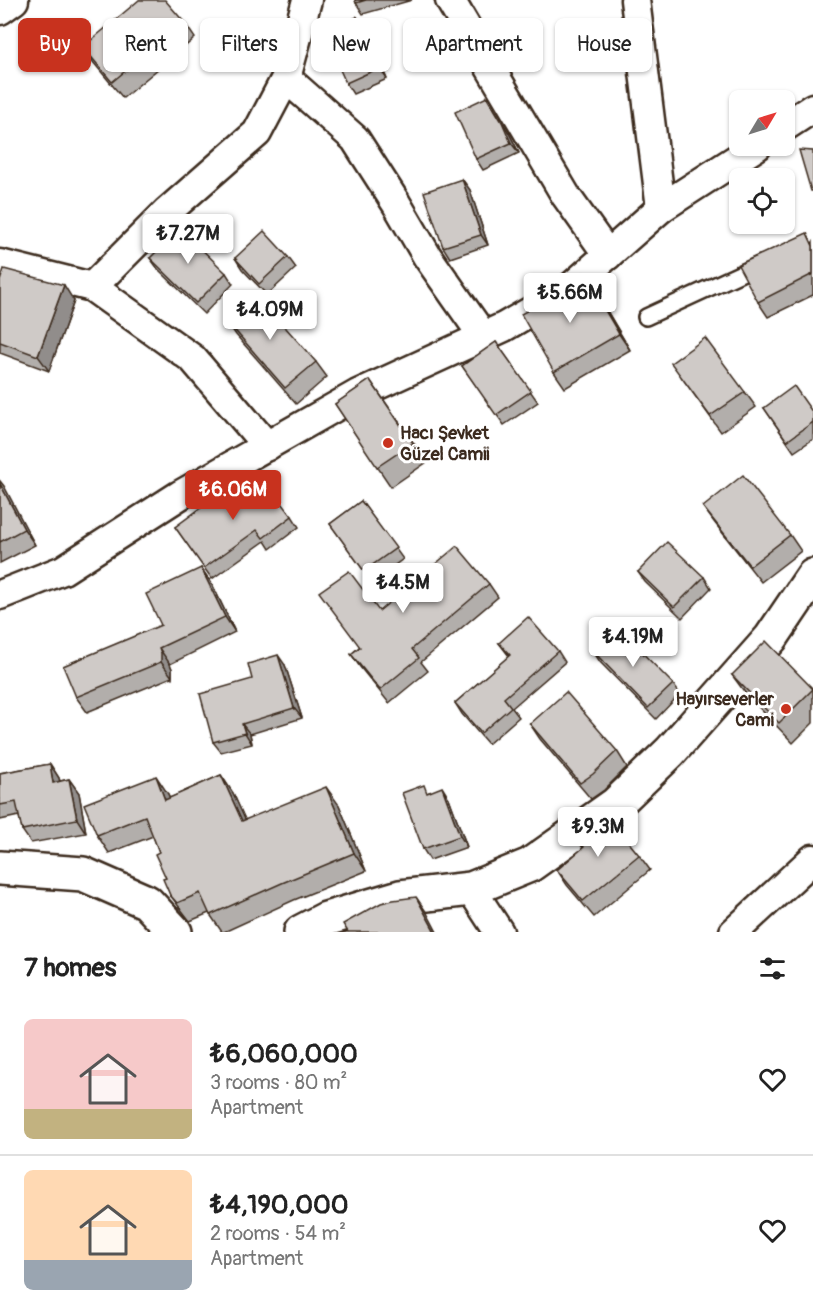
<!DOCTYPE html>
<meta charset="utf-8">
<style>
body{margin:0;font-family:Pangolin,sans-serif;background:#f6f6f6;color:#222;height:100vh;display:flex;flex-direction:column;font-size:22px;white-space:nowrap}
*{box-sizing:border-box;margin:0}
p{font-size:20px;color:#767676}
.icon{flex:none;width:33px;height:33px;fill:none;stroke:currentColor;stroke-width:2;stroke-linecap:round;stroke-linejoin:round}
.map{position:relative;height:932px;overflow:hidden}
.details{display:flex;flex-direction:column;background:#fff;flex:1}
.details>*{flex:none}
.banner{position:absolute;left:18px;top:18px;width:777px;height:54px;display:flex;gap:12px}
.needle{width:39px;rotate:52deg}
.fabs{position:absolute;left:729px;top:90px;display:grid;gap:12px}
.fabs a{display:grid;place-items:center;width:66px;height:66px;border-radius:9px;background:#fff;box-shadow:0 2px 4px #0004;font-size:30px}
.price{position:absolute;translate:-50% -51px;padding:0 14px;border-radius:6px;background:#fff;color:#222;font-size:20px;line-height:39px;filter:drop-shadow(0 2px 3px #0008)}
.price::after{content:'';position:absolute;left:50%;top:36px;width:18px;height:14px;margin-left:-9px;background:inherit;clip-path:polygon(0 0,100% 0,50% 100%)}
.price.active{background:#c8321e;color:#fff}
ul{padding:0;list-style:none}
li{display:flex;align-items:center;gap:18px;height:150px;padding:0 24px}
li+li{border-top:2px solid #e0e0e0}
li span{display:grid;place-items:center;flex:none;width:168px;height:120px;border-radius:9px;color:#555}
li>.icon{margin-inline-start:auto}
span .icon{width:72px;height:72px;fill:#fffc;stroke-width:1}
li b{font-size:26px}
h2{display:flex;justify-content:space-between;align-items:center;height:72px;padding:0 24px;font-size:26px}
.tag{padding:0 21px;border-radius:9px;background:#fff;box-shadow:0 2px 4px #0004;font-size:21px;line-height:54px}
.tag.active{background:#c8321e;color:#fff}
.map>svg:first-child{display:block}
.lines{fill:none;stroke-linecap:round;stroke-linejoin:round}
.service-casing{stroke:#3b2a1e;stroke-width:20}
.minor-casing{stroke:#3b2a1e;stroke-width:33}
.tertiary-casing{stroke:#3b2a1e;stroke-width:38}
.service{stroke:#fff;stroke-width:15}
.minor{stroke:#fff;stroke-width:28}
.tertiary{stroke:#fff;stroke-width:33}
.wall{fill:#b2aeab;stroke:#3b2a1e;stroke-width:1.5}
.shaded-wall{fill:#918d8b;stroke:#3b2a1e;stroke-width:1.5}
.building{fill:#cfcac7;stroke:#3b2a1e;stroke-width:1.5}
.poi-dot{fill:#c8321e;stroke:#fff;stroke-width:2}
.labels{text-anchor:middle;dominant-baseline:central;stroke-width:6;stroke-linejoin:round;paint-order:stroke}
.poi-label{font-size:18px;font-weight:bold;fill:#3b2a1e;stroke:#fff;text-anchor:start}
</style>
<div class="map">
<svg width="813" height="932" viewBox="0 0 813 932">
<rect width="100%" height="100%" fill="#fff"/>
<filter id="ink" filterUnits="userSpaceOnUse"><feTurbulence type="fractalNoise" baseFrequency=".0167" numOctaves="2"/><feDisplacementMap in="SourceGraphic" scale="12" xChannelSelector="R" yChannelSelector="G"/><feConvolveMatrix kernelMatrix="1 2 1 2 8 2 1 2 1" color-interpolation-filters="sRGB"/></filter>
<g filter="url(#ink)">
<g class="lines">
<defs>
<polyline id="service" points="646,317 761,264"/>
<g id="minor">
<polyline points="450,0 566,196 608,255"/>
<polyline points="635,0 661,208"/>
<polyline points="0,10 14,0"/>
<polyline points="286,78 355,139 396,203 427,256 483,336"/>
<polyline points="784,127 813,108"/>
<polyline points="0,264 92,287 193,359 267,446"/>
<polyline points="92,287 167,212 257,133 286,78 307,0"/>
<polyline points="0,595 63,570 180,495 358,394 504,327 569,289 661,208 757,146"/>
<polyline points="471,889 499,932"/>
<polyline points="734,932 813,859"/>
</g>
<g id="tertiary">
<polyline points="0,868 83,874 147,902 175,932"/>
<polyline points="301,932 326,919 400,897 471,889 530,865 616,804 670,752 771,638 813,576"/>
</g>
</defs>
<use href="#service" class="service-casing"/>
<use href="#minor" class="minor-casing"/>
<use href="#tertiary" class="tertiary-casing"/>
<use href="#service" class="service"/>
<use href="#minor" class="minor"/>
<use href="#tertiary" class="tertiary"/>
</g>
<g class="wall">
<polygon points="355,0 412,0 363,14 356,3"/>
<polygon points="357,17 364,28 387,79 353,94 346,83"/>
<polygon points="184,22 195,38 123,98 93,62 83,47"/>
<polygon points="487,97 509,133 519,153 483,170 476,159"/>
<polygon points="462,179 470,190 488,245 450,258 443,247"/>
<polygon points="813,242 813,295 768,317 758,302"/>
<polygon points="288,257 296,268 267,295 242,269 235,258"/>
<polygon points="150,258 226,273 233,284 204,314 158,269"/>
<polygon points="0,281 74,301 49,371 0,353"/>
<polygon points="567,288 594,289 630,350 565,388 554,372"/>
<polygon points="225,319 316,362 327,377 296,404 236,335"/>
<polygon points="496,342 538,402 504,425 462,366"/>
<polygon points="682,378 745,392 756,407 721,432"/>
<polygon points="370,380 427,462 391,487 335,404"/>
<polygon points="764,408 813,413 813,439 794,452"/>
<polygon points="0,481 35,545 0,563"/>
<polygon points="361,501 403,559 372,582 330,524"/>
<polygon points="223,504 292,516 299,527 270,549 265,541 212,579 175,527"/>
<polygon points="703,507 790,535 801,551 761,582 714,522"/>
<polygon points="201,568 212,584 235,632 170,664 172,669 172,677 87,712 76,697 161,625"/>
<polygon points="638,572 704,577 711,588 682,618 645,582"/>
<polygon points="489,584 498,597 421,662 428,671 389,703 360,667 351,654 359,647 379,611"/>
<polygon points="499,643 558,651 565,662 512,708 519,717 488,744 462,714 455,703 509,656"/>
<polygon points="593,651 673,684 680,694 656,719 600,662"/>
<polygon points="285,665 302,718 250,734 252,744 221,752 213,742 252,679"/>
<polygon points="732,675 813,689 813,723 793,743 746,694"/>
<polygon points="530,724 617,751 627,767 604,790 591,799 540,739"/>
<polygon points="50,764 59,778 60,781 69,779 79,793 86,833 31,843 22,830 19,816 0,820 0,773"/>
<polygon points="221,775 233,793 245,820 339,805 366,871 294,900 224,932 222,932 209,913 190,921 170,895 159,852 153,836 109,853 97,835 168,794 170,798"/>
<polygon points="429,792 449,798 467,847 430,860 423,849"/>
<polygon points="576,837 639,855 650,870 594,917 567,885 557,870 583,848"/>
</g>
<g class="shaded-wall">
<polygon points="357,17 364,28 387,79 379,68"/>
<polygon points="487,97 509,133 519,153 511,143"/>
<polygon points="462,179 470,190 488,245 481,235"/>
<polygon points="583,273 594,289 630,350 619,334"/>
<polygon points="64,285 74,301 49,371 38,356"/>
<polygon points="0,481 4,486 35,545 24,529 0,484"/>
<polygon points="201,568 212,584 235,632 225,617"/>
<polygon points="159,648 170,664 172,669 172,677 161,662"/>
<polygon points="278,655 285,665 302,718 294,708"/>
<polygon points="242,724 250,734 252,744 245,733"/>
<polygon points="50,764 59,778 63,796 53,783"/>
<polygon points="221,775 233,793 254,839 242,821"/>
<polygon points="156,776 168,794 178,818 165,800"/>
<polygon points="69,779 79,793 86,833 77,819"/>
<polygon points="326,787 339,805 366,871 354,853"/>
<polygon points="442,787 449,798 467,847 460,836"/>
<polygon points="416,897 427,913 437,932 435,932"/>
</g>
<g class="building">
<polygon points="139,0 165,0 184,22 112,82 83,47"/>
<polygon points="355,0 366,0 356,3"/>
<polygon points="357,17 379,68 346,83 323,32"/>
<polygon points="487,97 502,122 511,143 476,159 455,112"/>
<polygon points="799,150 813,151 813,191 811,191"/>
<polygon points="462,179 481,235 443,247 424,192"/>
<polygon points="180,228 226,273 196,303 150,258"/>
<polygon points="264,231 288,257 259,284 235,258"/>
<polygon points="807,233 813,246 813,274 758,302 738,265"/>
<polygon points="4,269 64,285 38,356 0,342 0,281"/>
<polygon points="583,273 619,334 554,372 521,314 567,288"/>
<polygon points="255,293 316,362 285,388 225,319"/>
<polygon points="705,338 745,392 710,416 671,363"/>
<polygon points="496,342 531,391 496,415 462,366"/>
<polygon points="370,380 413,443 377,467 335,404"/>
<polygon points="794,386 813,413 813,422 787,441 764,408"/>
<polygon points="261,475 292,516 263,538 257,530 204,568 175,527 217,496 223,504"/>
<polygon points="743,475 790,535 750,566 703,507"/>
<polygon points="0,484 24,529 0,542"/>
<polygon points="361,501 396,548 364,571 330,524"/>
<polygon points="667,542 704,577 674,607 638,572"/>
<polygon points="457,546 489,584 412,649 419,658 380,690 351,654 360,647 319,592 349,571 379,611"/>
<polygon points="201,568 225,617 159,648 161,653 161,662 76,697 63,666 161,625 146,594"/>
<polygon points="528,617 558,651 504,698 511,707 481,733 455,703 510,655 499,643"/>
<polygon points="617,627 673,684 648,708 593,651"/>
<polygon points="766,641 813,689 779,723 732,675"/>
<polygon points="278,655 294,708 242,724 245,733 213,742 200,694 252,679 248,664"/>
<polygon points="566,692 617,751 593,774 580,783 530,724"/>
<polygon points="50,764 53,783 69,779 77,819 22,830 16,802 0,805 0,773"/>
<polygon points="221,775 242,821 326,787 354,853 282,883 210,915 200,893 177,903 170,895 163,879 166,878 155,854 159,852 145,816 97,835 84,804 156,776 165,800"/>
<polygon points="424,785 427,793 442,787 460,836 423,849 402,793"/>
<polygon points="605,813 639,855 583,901 557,870 584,847 576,837"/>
<polygon points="416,897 435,932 348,932 343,924 381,903 393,900"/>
</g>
</g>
<g class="poi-dot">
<circle cx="388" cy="443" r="6"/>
<circle cx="786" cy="709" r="6"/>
</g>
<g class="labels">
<g class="poi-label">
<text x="400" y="433">Hacı Şevket<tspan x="400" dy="21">Güzel Camii</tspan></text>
<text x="774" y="699" text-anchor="end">Hayırseverler<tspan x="774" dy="21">Cami</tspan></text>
</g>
</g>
</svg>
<div class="fabs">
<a><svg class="needle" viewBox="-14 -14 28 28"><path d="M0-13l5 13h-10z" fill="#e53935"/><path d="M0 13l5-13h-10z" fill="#767676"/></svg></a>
<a><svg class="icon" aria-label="locate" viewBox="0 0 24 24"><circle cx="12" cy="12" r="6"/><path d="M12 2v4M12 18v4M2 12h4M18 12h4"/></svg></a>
</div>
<b class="price" style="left:188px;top:265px">₺7.27M</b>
<b class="price" style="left:570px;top:324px">₺5.66M</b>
<b class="price" style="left:270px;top:341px">₺4.09M</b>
<b class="price active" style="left:233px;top:521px">₺6.06M</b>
<b class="price" style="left:403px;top:614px">₺4.5M</b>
<b class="price" style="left:633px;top:668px">₺4.19M</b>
<b class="price" style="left:598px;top:858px">₺9.3M</b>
<div class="banner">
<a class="tag active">Buy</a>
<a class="tag">Rent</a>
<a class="tag">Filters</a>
<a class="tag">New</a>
<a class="tag">Apartment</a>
<a class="tag">House</a>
</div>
</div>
<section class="details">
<h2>7 homes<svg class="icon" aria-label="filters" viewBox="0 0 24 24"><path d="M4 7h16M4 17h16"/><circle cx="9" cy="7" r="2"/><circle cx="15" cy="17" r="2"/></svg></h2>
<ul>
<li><span style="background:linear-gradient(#f6c9c9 75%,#c2b280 0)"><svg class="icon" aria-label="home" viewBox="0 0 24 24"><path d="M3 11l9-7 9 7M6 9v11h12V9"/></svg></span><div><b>₺6,060,000</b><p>3 rooms · 80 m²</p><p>Apartment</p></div><svg class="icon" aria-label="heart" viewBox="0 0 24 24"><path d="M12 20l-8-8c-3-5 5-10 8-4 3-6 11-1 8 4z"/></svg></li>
<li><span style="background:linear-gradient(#ffd9b3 75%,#9aa5b1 0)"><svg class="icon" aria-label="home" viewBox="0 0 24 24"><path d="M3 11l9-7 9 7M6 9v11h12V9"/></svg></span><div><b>₺4,190,000</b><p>2 rooms · 54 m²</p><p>Apartment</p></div><svg class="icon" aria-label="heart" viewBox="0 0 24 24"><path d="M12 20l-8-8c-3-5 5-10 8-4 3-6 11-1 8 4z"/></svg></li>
</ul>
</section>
